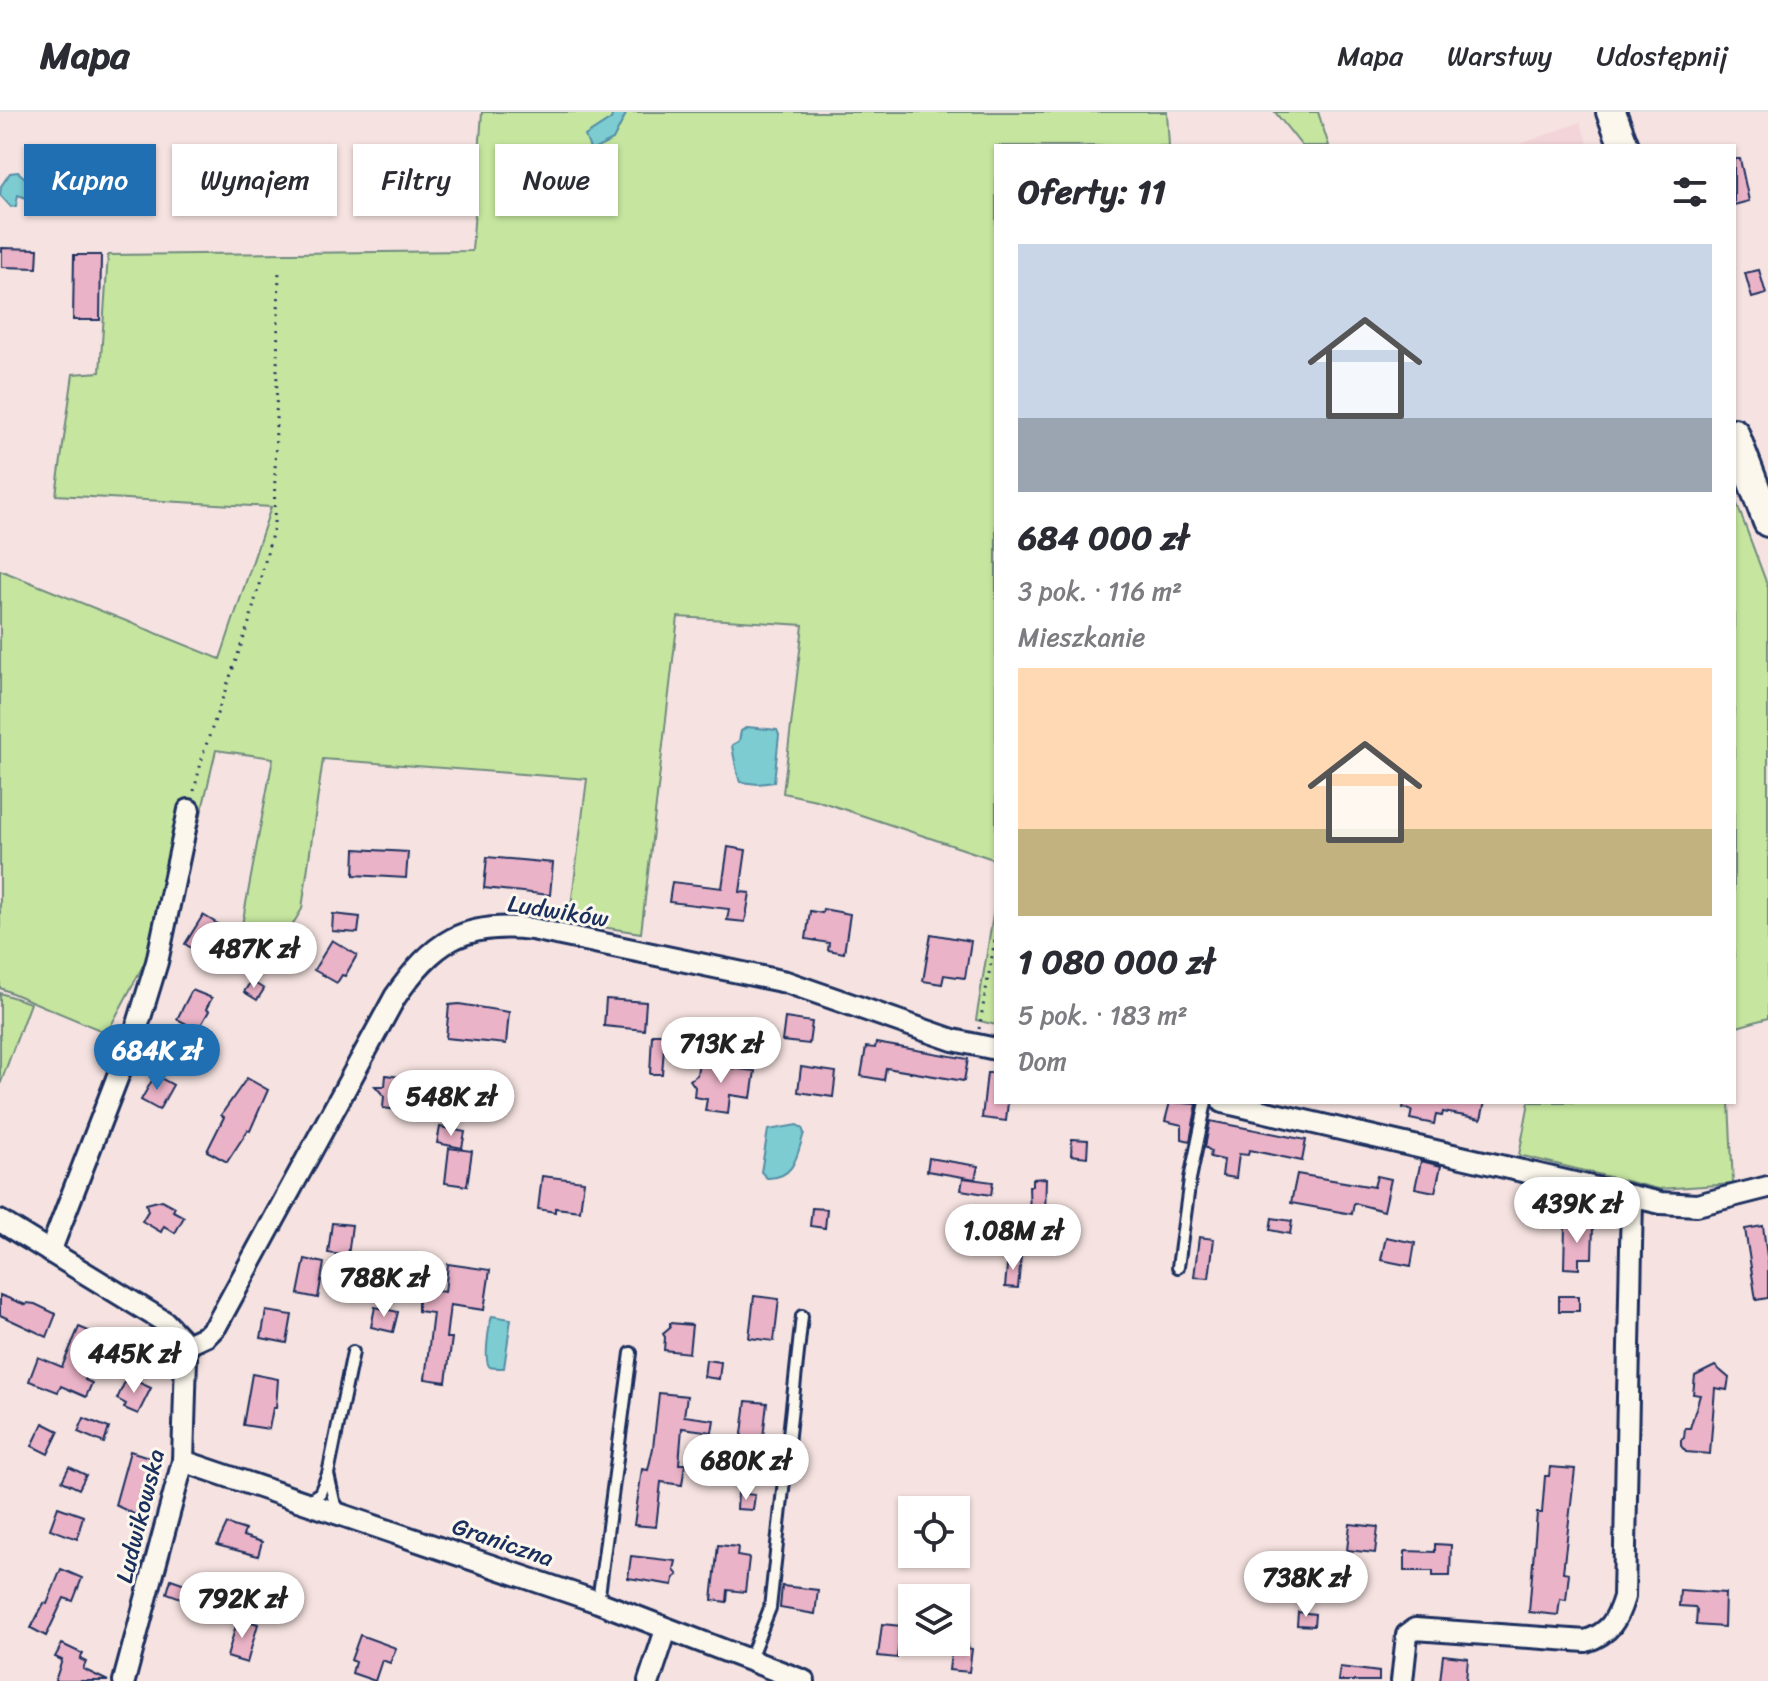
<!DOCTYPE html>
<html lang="pl">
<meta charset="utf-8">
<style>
body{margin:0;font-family:Sriracha,sans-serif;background:#f2f2f3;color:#2b2b33;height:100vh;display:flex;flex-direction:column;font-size:30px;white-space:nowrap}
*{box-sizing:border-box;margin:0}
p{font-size:26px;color:#7c7c81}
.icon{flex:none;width:44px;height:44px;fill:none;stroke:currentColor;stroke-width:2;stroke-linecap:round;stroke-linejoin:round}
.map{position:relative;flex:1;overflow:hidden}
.panel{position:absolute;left:994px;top:32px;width:742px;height:960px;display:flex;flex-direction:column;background:#fff;border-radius:0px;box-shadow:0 2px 6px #0004}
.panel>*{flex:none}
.top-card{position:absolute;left:24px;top:32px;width:760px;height:72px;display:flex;gap:16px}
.fabs{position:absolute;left:898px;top:1384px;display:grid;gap:16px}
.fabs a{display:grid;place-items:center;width:72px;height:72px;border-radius:0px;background:#fff;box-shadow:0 2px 6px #0004;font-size:40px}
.price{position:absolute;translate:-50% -68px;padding:0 18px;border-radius:28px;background:#fff;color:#222;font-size:26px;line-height:52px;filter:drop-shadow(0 2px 4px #0008)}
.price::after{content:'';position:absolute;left:50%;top:48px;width:24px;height:18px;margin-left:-12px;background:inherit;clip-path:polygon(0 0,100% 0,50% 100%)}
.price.current{background:#1f6fb2;color:#fff}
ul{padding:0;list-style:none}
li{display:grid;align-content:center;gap:16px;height:424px;padding:0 24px}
li span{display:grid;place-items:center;height:248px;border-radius:0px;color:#555}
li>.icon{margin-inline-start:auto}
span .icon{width:144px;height:144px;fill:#fffc;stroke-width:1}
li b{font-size:34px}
h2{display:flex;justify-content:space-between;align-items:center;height:96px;padding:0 24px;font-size:34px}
.pill{padding:0 28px;border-radius:0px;background:#fff;box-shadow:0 2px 6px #0004;font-size:28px;line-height:72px}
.pill.current{background:#1f6fb2;color:#fff}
header{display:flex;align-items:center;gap:48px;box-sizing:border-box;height:112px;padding:0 40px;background:#fff;border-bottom:2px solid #e1e1e2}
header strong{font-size:38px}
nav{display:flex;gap:44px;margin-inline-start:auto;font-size:28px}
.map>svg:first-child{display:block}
.built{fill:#f3d5d9}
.green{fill:#c6e69f;stroke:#708a7e;stroke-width:2}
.water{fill:#7bccd2;stroke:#558da4;stroke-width:2}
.building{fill:#ebb3c7;stroke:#1b2f5e;stroke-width:2}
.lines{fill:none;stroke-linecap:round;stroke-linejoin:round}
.lane-casing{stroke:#1b2f5e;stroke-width:16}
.street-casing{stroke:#1b2f5e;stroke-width:26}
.secondary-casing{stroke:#1b2f5e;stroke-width:34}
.path{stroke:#1b2f5e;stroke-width:3;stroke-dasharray:2 6;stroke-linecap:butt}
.lane{stroke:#fbf7ec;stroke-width:10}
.street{stroke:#fbf7ec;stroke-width:20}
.secondary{stroke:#fbf7ec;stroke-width:28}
.labels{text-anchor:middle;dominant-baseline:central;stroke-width:6;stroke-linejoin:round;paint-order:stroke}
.street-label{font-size:24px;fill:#1b2f5e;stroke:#fbf7ec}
</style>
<header>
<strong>Mapa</strong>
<nav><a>Mapa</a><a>Warstwy</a><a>Udostępnij</a></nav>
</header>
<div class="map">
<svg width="1768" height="1569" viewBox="0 0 1768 1569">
<rect width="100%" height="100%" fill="#f6e3e1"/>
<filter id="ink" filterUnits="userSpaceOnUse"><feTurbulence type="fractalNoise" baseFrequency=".0125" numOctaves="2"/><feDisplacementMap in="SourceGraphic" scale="16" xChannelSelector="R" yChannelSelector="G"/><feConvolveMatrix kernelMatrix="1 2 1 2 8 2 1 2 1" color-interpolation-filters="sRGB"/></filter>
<g filter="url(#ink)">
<polygon class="built" points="1580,10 1589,34 1515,34"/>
<g class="green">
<polygon points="482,0 1167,0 1169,34 996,34 996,748 816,688 783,681 803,513 678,505 641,821 569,810 587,667 323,647 302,797 279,835 242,813 273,646 216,638 183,779 107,921 0,876 0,458 220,547 271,395 56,383 73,262 100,260 108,143 472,139"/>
<polygon points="1275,0 1318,0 1329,34 1302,34"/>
<polygon points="1734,384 1768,475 1768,906 1734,916"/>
<polygon points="996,785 996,913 976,908"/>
<polygon points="0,881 30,891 0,973"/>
<polygon points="1529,990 1729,990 1733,1072 1659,1077 1519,1043"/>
</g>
<g class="water">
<polygon points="613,0 627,0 613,28 591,39 585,24 611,7"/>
<path d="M18 60C28 68 37 75 29 87L18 83 16 94 11 95 0 83 1 74 10 61Z"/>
<path d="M747 615 777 618 779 623 774 670 758 672 740 670C738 667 732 635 732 633L739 629 741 619Z"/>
<path d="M797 1013 802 1016 804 1021C797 1043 795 1067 767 1066L761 1060 768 1018Z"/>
<path d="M492 1204 511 1207 504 1256C502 1256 492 1256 490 1255 483 1251 489 1213 492 1204Z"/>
</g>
<g class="building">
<polygon points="1734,47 1740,47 1749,89 1734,93"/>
<polygon points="2,136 38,137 37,156 2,155"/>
<polygon points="74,143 101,143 100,208 73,208"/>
<polygon points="1759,158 1766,182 1752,186 1745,161"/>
<polygon points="728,735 746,738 740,780 750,781 745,810 727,808 729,797 669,790 672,770 722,776"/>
<polygon points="355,737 408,740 406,766 354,763"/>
<polygon points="487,745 553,751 550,783 484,776"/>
<polygon points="823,797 850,802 844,841 828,838 829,831 806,827 810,799 822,801"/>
<polygon points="333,802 360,805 358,821 332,819"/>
<polygon points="203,803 233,821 220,843 209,837 204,844 185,832"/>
<polygon points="931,822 971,829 965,866 944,863 942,872 923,869"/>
<polygon points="332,828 357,843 345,864 342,863 337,871 314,858"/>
<polygon points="251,869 264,877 257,888 244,880"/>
<polygon points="192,878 212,886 206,897 209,899 198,918 177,907"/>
<polygon points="606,887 646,890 644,918 604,914"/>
<polygon points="459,892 509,900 506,932 446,926 449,893"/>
<polygon points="785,906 812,910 809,932 782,929"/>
<polygon points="165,920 176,926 170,939 158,933"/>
<polygon points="652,922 665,922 662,962 650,962"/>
<polygon points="876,931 968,947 964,969 886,956 884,968 861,964 866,935 875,936"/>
<polygon points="699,948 714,950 713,954 755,959 751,986 730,983 728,1002 705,999 707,987 694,985 695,975 690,968 697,963"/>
<polygon points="801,955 836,960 833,985 798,980"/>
<polygon points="987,961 996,961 996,990 1008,990 1006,1009 982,1006"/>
<polygon points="155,963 173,973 159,998 141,988"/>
<polygon points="386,963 407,966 404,999 383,996 384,984 375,974 385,974"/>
<polygon points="247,966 268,978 250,1019 248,1018 227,1050 207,1039 224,1005 221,1003"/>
<polygon points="1170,990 1197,992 1190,1029 1182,1027 1182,1013 1165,1009"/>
<polygon points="1404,990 1485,990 1481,1007 1443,1000 1442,1004 1436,1003 1434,1012 1410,1007 1412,998 1403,996"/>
<polygon points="1210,1009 1306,1028 1302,1049 1249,1038 1248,1043 1239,1042 1236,1066 1222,1064 1224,1048 1210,1045 1211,1039 1205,1035"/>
<polygon points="440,1015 465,1020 462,1036 437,1031"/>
<polygon points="1072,1027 1088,1028 1087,1045 1071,1043"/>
<polygon points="449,1036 472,1039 467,1074 445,1071"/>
<polygon points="929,1046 978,1054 975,1067 927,1059"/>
<polygon points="1421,1049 1441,1054 1435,1080 1415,1076"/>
<polygon points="1297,1062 1374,1075 1377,1064 1391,1067 1384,1099 1354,1091 1352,1102 1291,1091"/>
<polygon points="542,1064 584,1069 580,1099 555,1096 555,1100 538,1097"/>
<polygon points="963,1066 993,1070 991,1083 961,1078"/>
<polygon points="1046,1066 1045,1104 1030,1104 1029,1074 1032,1074 1032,1067"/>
<polygon points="162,1088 175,1095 173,1099 184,1105 175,1121 164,1114 161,1120 142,1109 148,1099 146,1092"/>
<polygon points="812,1096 827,1097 825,1116 810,1114"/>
<polygon points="1272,1106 1292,1109 1290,1122 1270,1118"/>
<polygon points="332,1111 352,1113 348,1144 328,1141"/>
<polygon points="1565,1114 1593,1115 1592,1146 1579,1146 1579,1157 1564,1156"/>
<polygon points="1763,1114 1768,1152 1768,1186 1756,1188 1745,1117"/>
<polygon points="1199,1125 1214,1127 1209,1166 1194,1165"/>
<polygon points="1386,1125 1415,1131 1411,1154 1381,1148"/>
<polygon points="1008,1143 1021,1144 1018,1176 1005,1175"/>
<polygon points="305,1147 324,1151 318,1186 298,1182"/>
<polygon points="448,1152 490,1158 484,1198 450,1193 446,1226 452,1226 446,1270 425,1267 433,1201 418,1199 418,1189 419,1177 445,1180"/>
<polygon points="0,1183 26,1193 27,1191 35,1192 56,1202 47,1225 0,1203"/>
<polygon points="754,1184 779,1187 774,1229 749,1226"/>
<rect x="1559" y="1184" width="20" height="15"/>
<polygon points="375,1195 398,1200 393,1220 371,1215"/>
<polygon points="266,1199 292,1203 287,1231 261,1226"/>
<polygon points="670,1211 692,1213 689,1241 664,1238 665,1225 663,1222 670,1216"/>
<polygon points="79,1215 103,1225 85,1268 92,1271 86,1285 61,1274 58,1280 29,1269 38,1245 62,1255"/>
<polygon points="706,1248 721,1250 719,1267 704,1265"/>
<polygon points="1715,1254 1729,1266 1727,1278 1715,1276 1710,1342 1686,1340 1681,1334 1681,1328 1684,1326 1685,1316 1690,1316 1700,1283 1693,1282 1695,1264"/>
<polygon points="252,1262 278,1267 276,1296 273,1296 269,1317 243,1313"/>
<polygon points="127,1265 151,1276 138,1302 124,1296 126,1292 117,1287"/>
<polygon points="659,1281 687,1284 684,1304 714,1308 712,1320 682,1316 679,1352 685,1352 682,1373 661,1370 656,1415 634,1413 642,1357 648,1358 653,1336"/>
<polygon points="746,1289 767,1291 762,1334 750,1332 746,1367 728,1365 732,1329 741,1330"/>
<polygon points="84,1306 109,1316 104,1331 78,1320"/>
<polygon points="43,1311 59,1319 48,1342 32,1334"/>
<polygon points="130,1339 155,1347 138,1404 115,1393"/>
<polygon points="69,1355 86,1363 79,1377 62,1369"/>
<polygon points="1550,1355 1575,1357 1563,1460 1569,1461 1566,1488 1560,1487 1558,1503 1529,1500 1537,1401 1542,1401 1545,1364 1549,1364"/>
<polygon points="738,1381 755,1383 753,1398 737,1397"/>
<polygon points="58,1395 83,1404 77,1427 50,1417"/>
<polygon points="227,1412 245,1418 243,1424 262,1430 258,1444 217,1433"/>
<polygon points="1350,1412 1378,1415 1375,1441 1347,1438"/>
<polygon points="1435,1432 1451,1433 1450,1464 1433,1464 1433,1459 1405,1459 1405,1439 1435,1440"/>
<polygon points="718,1433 738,1435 737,1444 749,1446 745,1480 728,1478 727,1490 712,1488"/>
<polygon points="631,1444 676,1449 674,1458 678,1463 674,1466 673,1473 628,1466"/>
<polygon points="61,1457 82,1466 73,1489 64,1486 46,1524 31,1516 44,1491 47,1492"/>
<polygon points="171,1467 205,1479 200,1493 167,1481"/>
<polygon points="782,1474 818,1478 815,1502 780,1496"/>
<polygon points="1680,1478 1725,1481 1724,1515 1696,1513 1697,1498 1695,1495 1679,1494"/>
<polygon points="1298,1500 1315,1502 1314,1514 1297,1513"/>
<polygon points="238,1506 258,1512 247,1551 227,1545"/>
<polygon points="882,1512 901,1514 897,1546 878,1544"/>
<polygon points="360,1523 396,1536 390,1551 382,1548 375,1569 352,1561 355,1550 351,1548"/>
<polygon points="954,1531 968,1533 967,1536 972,1537 969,1560 949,1558 952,1534 954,1535"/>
<polygon points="62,1532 83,1542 80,1547 86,1550 83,1557 108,1569 55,1569 62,1548 55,1545"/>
<polygon points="1443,1543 1468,1546 1466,1569 1440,1569"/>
<polygon points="1340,1555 1379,1560 1379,1569 1338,1569"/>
</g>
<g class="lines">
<defs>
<g id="lane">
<polyline points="1178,1155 1190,1067 1206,990"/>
<polyline points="306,1390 320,1381 328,1362"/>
<polyline points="341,1401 334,1389 328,1362 353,1240"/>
<polyline points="598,1490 631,1241"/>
<polyline points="749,1549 770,1496 802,1204"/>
</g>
<g id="street">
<polyline points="1223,990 1661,1091 1697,1093 1768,1075"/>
<polyline points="0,1109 165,1210 180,1226 186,1245 183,1349 124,1569"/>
<polyline points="50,1140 138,912 157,850 189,698"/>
<path d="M184 1234 206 1224 216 1214 395 885C433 830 463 809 532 817L786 870 953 928 996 937"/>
<polyline points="183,1349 598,1490 804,1569"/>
<polyline points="649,1569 666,1518"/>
<path d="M1402 1569 1407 1523 1415 1517 1586 1529C1610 1521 1617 1508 1624 1485L1632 1085"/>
</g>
<g id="secondary">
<polyline points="1611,0 1624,34"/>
<polyline points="1734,321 1768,410"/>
</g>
</defs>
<use href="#lane" class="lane-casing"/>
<use href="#street" class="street-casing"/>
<use href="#secondary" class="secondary-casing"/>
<g class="path">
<polyline points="194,679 204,639 250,508 274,414 279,156"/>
<polyline points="979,917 996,822"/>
<polyline points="145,1220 166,1255"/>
</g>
<use href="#lane" class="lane"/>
<use href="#street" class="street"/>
<use href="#secondary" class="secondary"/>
</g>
</g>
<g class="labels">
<g class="street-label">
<text transform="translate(558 799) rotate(9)">Ludwików</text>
<text transform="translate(140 1404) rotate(-76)">Ludwikowska</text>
<text transform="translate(503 1430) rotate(19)">Graniczna</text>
</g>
</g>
</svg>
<div class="fabs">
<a><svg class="icon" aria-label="locate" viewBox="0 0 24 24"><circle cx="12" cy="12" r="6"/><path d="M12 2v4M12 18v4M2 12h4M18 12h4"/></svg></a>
<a><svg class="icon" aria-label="layers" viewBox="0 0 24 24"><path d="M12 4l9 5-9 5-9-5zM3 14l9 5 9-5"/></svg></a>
</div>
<b class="price" style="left:254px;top:878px">487K zł</b>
<b class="price" style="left:721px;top:973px">713K zł</b>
<b class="price current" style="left:157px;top:980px">684K zł</b>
<b class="price" style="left:451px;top:1026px">548K zł</b>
<b class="price" style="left:1577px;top:1133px">439K zł</b>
<b class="price" style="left:1013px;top:1160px">1.08M zł</b>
<b class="price" style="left:384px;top:1207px">788K zł</b>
<b class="price" style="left:134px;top:1283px">445K zł</b>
<b class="price" style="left:746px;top:1390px">680K zł</b>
<b class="price" style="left:1306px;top:1507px">738K zł</b>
<b class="price" style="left:242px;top:1528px">792K zł</b>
<div class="top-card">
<a class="pill current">Kupno</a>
<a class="pill">Wynajem</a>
<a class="pill">Filtry</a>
<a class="pill">Nowe</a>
</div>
<section class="panel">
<h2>Oferty: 11<svg class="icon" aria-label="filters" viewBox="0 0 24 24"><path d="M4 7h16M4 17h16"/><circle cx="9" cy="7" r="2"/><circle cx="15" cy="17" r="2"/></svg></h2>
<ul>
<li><span style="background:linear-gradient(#c9d6e8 70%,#9aa5b1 0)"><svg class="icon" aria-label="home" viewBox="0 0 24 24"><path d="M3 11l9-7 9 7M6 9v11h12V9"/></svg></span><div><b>684 000 zł</b><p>3 pok. · 116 m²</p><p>Mieszkanie</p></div></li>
<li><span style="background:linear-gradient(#ffd9b3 65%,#c2b280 0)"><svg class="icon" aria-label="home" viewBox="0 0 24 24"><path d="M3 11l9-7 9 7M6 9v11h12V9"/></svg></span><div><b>1 080 000 zł</b><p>5 pok. · 183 m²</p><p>Dom</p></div></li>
</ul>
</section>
</div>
